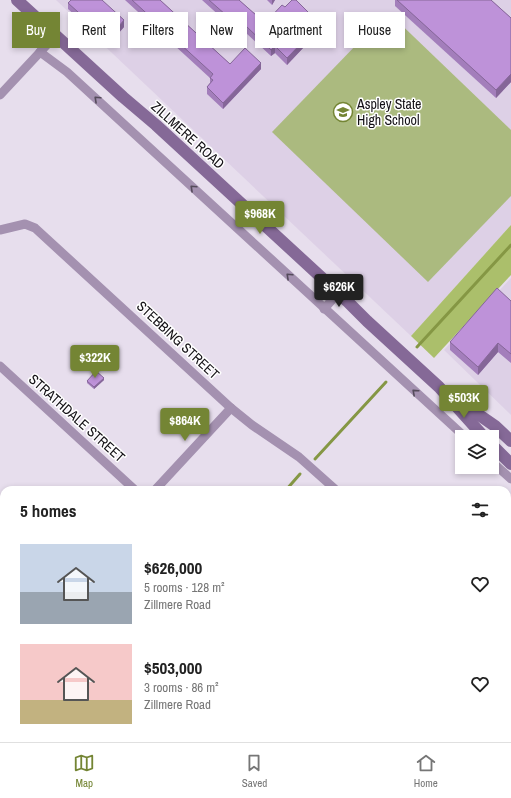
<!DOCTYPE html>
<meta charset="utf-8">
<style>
body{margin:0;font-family:"Archivo Narrow",sans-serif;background:#f2f2f2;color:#222;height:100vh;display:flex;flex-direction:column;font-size:15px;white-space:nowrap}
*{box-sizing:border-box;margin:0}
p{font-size:13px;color:#767676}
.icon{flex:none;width:22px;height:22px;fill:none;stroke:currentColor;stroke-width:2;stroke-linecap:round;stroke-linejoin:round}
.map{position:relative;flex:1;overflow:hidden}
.sheet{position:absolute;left:0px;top:486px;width:511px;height:256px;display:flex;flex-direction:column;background:#fff;border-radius:12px 12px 0 0;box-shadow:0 2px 6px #0003}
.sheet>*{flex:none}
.banner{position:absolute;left:12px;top:12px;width:487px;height:36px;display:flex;gap:8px}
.buttons{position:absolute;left:455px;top:430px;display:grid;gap:8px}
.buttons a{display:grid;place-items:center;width:44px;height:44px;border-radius:0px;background:#fff;box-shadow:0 2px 6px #0003;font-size:20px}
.price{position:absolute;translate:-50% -34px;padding:0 9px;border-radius:4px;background:#748534;color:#fff;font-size:13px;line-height:26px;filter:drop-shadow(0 1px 2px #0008)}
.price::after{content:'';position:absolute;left:50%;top:24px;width:12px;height:9px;margin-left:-6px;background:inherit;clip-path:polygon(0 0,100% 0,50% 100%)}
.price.selected{background:#222;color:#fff}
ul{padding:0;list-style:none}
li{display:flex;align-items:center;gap:12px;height:100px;padding:0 20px}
li span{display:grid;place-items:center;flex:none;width:112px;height:80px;border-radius:0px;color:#555}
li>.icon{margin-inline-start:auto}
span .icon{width:48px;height:48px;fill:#fffc;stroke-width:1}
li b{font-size:17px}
h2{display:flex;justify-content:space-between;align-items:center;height:48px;padding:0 20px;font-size:17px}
.tag{padding:0 14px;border-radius:0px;background:#fff;box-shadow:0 2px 6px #0003;font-size:14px;line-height:36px}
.tag.selected{background:#748534;color:#fff}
.tab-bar{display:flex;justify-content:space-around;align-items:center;height:56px;border-top:1px solid #e0e0e0;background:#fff;font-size:11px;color:#767676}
.tab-bar a{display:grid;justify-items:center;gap:2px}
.tab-bar .selected{color:#748534}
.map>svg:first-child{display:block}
.built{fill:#ddd0e6}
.green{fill:#abba7f}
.forest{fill:#abbf6b}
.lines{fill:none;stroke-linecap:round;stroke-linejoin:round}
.stream{stroke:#859744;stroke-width:3}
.street{stroke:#a491b0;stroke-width:9}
.secondary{stroke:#856997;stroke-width:12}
.wall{fill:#a37ebb}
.shaded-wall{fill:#856698}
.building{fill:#be92d9;stroke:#856698}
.oneway{stroke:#554b5b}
.labels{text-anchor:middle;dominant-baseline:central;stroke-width:3;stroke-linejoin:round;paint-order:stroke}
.poi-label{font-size:14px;fill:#141116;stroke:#fff;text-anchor:start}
.street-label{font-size:14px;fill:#141116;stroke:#fff}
</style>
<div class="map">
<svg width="511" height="742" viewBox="0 0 511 742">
<rect width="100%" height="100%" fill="#e7deed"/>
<g class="built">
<polygon points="56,0 511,0 511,225 411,336"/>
<polygon points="511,278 511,415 444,350"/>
</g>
<g class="green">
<polygon points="388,12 511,130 511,196 428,282 272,132"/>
<polygon points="31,738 309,738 312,741 27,742"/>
</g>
<polygon class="forest" points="511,225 511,275 434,358 411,336"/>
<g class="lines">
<g class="stream">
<polyline points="417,347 511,245"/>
<polyline points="315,459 386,382"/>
<polyline points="286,490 300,474"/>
<polyline points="54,742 58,738"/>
</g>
<g class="street">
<polyline points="40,52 67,72 465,437"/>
<polyline points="0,95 56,35"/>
<polyline points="0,230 25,224 35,228 231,408 252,425 299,457 336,490"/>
<polyline points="324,309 338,293"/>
<polyline points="0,366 135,490"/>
<polyline points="492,462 511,479"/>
<polyline points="155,490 231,408"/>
<polyline points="0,558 4,562"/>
<polyline points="0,670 4,665"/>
<polyline points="507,710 511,713"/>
</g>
<g class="secondary">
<polyline points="17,0 123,97 156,125 347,301 367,321 439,387 484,437"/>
<polyline points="456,399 495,426 511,441"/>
<polyline points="492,445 511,464"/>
<polyline points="507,595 511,591"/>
<polyline points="372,742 376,738"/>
</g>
</g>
<g class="wall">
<polygon points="125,0 160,0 230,64 261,69 223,109 207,94 207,87 210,83 210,78"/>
<polygon points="202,0 239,0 265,23 285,7 320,30 287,65 275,53 271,56 246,33 243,37"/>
<polygon points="267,0 275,0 272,5"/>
<polygon points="395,0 491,0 511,18 511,82 496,98 395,6"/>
<polygon points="68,3 124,27 108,45 68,9"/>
<polygon points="511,301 511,363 498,352 478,375 450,350 450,342"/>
<polygon points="104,380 94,389 87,383 87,381"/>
</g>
<g class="shaded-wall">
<polygon points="272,0 275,0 272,5"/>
<polygon points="124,20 124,27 108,45 108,39"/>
<polygon points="320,24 320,30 287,65 287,58"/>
<polygon points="246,26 246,33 243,37 243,30"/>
<polygon points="275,46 275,53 271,56 271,50"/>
<polygon points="261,63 261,69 223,109 223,103"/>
<polygon points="511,74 511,82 496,98 496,90"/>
<polygon points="498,343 498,352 478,375 478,367"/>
<polygon points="104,378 104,380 94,389 94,387"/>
</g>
<g class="building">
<polygon points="71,0 102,0 124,20 108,39 68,3"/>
<polygon points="132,0 160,0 230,64 245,48 261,63 223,103 207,87 213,80 210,78 213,74"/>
<polygon points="209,0 239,0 265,23 282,5 285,7 292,0 296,0 320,24 287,58 275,46 271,50 246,26 243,30"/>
<polygon points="397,0 491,0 511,18 511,74 496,90"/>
<polygon points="497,288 511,301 511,354 498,343 478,367 450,342"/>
<polygon points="96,371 104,378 94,387 87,381"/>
</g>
<defs><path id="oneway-chevron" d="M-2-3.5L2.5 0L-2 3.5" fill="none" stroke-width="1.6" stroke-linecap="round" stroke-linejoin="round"/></defs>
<g class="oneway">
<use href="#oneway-chevron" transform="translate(97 99) rotate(-137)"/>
<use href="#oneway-chevron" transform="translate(193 188) rotate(-137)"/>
<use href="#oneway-chevron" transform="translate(289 276) rotate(-137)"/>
<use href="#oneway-chevron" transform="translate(415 392) rotate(-138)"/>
</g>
<defs>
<symbol id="school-ring" viewBox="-11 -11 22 22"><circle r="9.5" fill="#fff" stroke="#748534" stroke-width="1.5"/><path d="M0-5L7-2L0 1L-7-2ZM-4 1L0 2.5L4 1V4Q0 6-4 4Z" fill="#748534"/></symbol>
</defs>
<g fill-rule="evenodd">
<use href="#school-ring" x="332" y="101" width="22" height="22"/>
</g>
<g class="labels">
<g class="poi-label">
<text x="357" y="104">Aspley State<tspan x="357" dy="16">High School</tspan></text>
</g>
<g class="street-label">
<text transform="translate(188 135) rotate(42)">ZILLMERE ROAD</text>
<text transform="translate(178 340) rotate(43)">STEBBING STREET</text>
<text transform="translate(77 418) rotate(42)">STRATHDALE STREET</text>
</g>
</g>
</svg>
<div class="buttons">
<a><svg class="icon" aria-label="layers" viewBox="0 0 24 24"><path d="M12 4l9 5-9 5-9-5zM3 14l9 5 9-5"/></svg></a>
</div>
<b class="price" style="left:260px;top:235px">$968K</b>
<b class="price selected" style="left:339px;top:308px">$626K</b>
<b class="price" style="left:95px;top:379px">$322K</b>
<b class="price" style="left:464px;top:419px">$503K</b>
<b class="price" style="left:185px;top:442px">$864K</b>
<div class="banner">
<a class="tag selected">Buy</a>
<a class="tag">Rent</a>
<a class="tag">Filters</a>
<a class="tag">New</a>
<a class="tag">Apartment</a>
<a class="tag">House</a>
</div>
<section class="sheet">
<h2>5 homes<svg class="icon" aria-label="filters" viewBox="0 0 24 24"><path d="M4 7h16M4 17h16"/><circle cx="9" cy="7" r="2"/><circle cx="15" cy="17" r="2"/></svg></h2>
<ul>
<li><span style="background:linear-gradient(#c9d6e8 60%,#9aa5b1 0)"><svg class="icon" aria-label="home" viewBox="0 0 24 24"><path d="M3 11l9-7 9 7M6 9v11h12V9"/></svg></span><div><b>$626,000</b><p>5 rooms · 128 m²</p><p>Zillmere Road</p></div><svg class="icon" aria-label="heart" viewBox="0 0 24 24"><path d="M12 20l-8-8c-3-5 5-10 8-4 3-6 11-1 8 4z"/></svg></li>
<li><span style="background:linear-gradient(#f6c9c9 70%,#c2b280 0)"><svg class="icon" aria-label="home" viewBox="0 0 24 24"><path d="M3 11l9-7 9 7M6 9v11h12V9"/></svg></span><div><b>$503,000</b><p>3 rooms · 86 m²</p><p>Zillmere Road</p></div><svg class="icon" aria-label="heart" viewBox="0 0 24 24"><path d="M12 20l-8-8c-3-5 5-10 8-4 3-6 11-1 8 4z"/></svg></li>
</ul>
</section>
</div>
<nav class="tab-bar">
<a class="selected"><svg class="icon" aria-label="map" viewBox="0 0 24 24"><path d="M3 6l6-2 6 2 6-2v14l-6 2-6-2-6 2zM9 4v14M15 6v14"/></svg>Map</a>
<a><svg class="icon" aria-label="saved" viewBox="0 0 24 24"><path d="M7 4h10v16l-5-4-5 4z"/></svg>Saved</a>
<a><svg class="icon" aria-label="home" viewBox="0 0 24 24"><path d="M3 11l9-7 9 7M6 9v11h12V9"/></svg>Home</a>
</nav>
